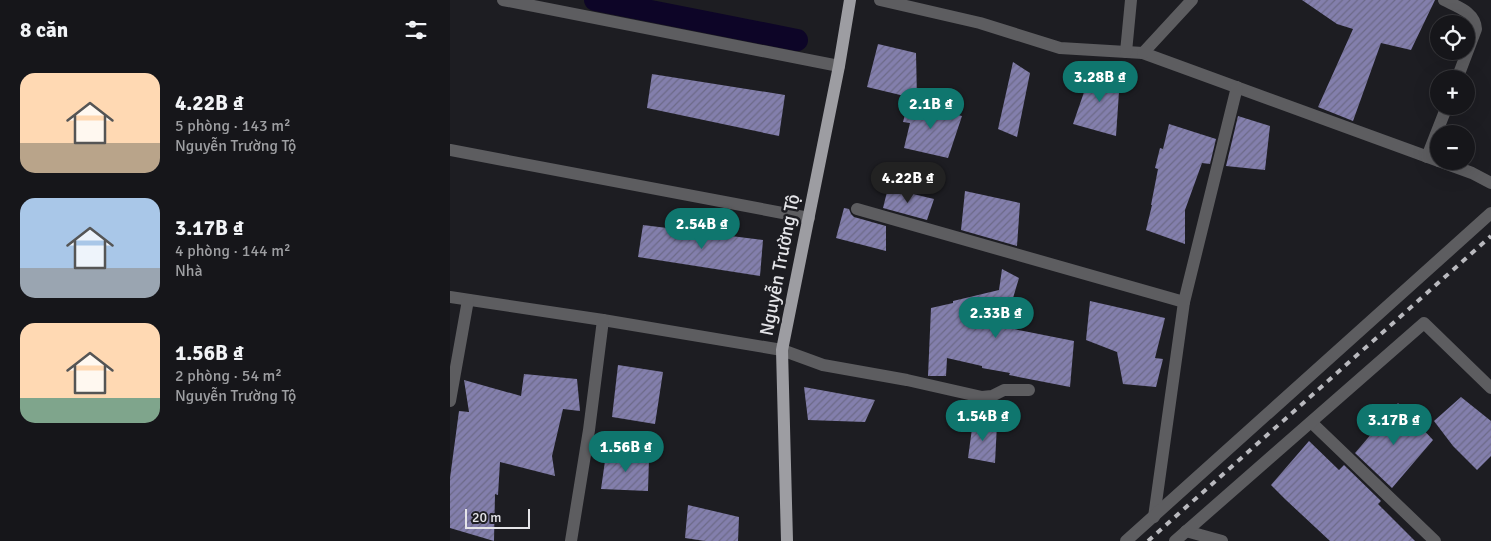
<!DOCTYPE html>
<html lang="vi">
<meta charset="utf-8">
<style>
body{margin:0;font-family:Signika,sans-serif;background:#1f1f23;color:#f1f3f6;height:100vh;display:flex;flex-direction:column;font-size:19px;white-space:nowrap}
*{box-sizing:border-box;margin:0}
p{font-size:16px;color:#9e9fa2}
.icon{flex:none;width:28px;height:28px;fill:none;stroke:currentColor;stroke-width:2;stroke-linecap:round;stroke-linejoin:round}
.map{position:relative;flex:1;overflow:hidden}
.side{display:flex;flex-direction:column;background:#16161a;width:450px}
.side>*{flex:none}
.buttons{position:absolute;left:980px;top:15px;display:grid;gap:10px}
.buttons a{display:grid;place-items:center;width:45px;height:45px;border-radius:50%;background:#16161a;box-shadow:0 5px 20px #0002,0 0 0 1px #353539;font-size:25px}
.scale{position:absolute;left:15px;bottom:12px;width:65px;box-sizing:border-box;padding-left:5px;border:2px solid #e4e4e8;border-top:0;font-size:14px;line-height:18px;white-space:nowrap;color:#e4e4e8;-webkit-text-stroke:4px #1d1d22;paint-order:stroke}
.price{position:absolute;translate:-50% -42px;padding:0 11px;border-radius:18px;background:#0f766e;color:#fff;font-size:16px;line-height:32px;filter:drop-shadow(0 1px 2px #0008)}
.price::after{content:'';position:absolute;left:50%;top:30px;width:15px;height:11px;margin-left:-8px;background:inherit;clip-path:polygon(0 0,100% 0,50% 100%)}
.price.current{background:#222;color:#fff}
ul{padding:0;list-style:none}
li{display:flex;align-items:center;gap:15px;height:125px;padding:0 20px}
li span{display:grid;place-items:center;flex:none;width:140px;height:100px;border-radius:15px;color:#555}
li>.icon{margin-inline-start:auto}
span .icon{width:60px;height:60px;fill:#fffc;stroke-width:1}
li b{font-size:21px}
h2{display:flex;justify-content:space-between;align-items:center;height:60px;padding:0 20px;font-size:21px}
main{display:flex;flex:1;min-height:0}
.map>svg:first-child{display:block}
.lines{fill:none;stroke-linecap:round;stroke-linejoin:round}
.canal{stroke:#0d0527;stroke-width:22}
.building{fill:url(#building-hatch)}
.minor{stroke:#5d5d60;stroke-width:12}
.major{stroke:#9d9da2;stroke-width:12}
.rail{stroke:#b9b9be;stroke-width:4;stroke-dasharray:6 6;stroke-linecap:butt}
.labels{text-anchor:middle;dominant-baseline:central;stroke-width:5;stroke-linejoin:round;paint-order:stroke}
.street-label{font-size:19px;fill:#e4e4e8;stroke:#1d1d22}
</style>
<main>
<section class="side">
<h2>8 căn<svg class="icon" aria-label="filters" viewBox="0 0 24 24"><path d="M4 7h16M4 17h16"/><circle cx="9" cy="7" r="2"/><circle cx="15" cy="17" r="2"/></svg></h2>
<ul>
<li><span style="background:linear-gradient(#ffd9b3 70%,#b9a48a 0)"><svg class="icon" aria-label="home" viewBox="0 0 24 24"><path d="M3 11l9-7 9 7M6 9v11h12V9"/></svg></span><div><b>4.22B ₫</b><p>5 phòng · 143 m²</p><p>Nguyễn Trường Tộ</p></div></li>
<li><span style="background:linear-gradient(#a9c7e8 70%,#9aa5b1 0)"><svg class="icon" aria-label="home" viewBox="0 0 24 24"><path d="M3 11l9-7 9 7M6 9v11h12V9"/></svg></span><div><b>3.17B ₫</b><p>4 phòng · 144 m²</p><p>Nhà</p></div></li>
<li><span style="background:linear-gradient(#ffd9b3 75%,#7fa58c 0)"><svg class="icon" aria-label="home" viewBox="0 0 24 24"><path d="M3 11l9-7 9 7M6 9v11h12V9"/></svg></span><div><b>1.56B ₫</b><p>2 phòng · 54 m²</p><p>Nguyễn Trường Tộ</p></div></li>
</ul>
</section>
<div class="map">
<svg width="1041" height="541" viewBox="0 0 1041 541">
<defs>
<pattern id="building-hatch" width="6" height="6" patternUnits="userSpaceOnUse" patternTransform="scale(1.25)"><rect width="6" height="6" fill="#837fac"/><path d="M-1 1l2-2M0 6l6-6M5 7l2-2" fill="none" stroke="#6d6a88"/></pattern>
</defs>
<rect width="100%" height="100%" fill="#1d1d22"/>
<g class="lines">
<polyline class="canal" points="145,0 347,40"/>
</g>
<g class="building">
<polygon points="852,0 985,0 961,50 931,43 903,121 868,107 903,29 887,24"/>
<polygon points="428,44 466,53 467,99 417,87"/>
<polygon points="563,62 580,73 567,137 548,129"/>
<polygon points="642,69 670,77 666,136 623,124"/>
<polygon points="202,74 335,95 329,136 197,108"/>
<polygon points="458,103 512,116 498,158 454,148 460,123 453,122"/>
<polygon points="788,116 820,126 815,170 776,166"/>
<polygon points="719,124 766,139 760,164 752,163 735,210 735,244 696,230 702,205 701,205 708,169 705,168 710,148 713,149"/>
<polygon points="438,188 484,199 477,220 433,208"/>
<polygon points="515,191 570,203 567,246 511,230"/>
<polygon points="394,208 399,209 401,214 404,217 436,226 436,251 386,238"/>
<polygon points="193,225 313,240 310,276 188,257"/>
<polygon points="552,269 569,278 555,325 559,326 559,328 624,341 620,387 559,375 560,373 532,368 532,366 497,358 496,376 478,376 481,308 503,303 503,301 549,290"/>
<polygon points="640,301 715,318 705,358 713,359 706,387 673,384 667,352 636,340"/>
<polygon points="168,365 213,372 205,424 162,417"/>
<polygon points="74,374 127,379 130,411 113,409 102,456 105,476 50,462 48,495 45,494 44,541 0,528 0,478 9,411 19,412 14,380 71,396"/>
<polygon points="354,387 425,400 415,422 358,420"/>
<polygon points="1011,397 1041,421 1041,456 1027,470 1003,446 984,421"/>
<polygon points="948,403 968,426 969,425 983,440 942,488 905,453"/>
<polygon points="523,421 547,424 545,463 518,458"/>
<polygon points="859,441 889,470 894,465 931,501 928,504 965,541 880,541 836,500 821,485"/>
<polygon points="156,454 199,458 198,491 151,489"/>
<polygon points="238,505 289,517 288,541 255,541 235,538"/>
</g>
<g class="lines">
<g class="minor">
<polyline points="53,0 389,66"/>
<polyline points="430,0 530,23 610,48 693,53 989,161"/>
<path d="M994 0C1008 7 1025 12 1026 29L1007 79"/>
<polyline points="676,52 681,0"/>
<polyline points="693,53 742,0"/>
<polyline points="0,150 359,218"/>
<polyline points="977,157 997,106"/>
<polyline points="989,161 1022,173 1041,183"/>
<polyline points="407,209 734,302"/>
<polyline points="0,297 153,320 332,350 373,365 457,380 532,397 542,396 554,390 579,390"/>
<polyline points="0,401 18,300"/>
<polyline points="862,423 985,541"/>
<polyline points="704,517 734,302 787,87"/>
<polyline points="736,531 772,541"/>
<polyline points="121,541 139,430 153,320"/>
<polyline points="676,541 1041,213"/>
<polyline points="725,541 974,323 1041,388"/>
</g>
<polyline class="major" points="337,541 332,350 389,66 400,0"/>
<polyline class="rail" points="698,541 1041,236"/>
</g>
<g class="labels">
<g class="street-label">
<text transform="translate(330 265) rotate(-79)">Nguyễn Trường Tộ</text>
</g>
</g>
</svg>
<div class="buttons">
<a><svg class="icon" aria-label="locate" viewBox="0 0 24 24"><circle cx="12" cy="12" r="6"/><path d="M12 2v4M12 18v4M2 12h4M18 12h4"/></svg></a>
<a>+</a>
<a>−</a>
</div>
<div class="scale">20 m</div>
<b class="price" style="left:650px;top:103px">3.28B ₫</b>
<b class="price" style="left:481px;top:130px">2.1B ₫</b>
<b class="price current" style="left:458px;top:204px">4.22B ₫</b>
<b class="price" style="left:252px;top:250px">2.54B ₫</b>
<b class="price" style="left:546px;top:339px">2.33B ₫</b>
<b class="price" style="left:533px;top:442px">1.54B ₫</b>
<b class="price" style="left:944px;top:446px">3.17B ₫</b>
<b class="price" style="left:176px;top:473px">1.56B ₫</b>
</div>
</main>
